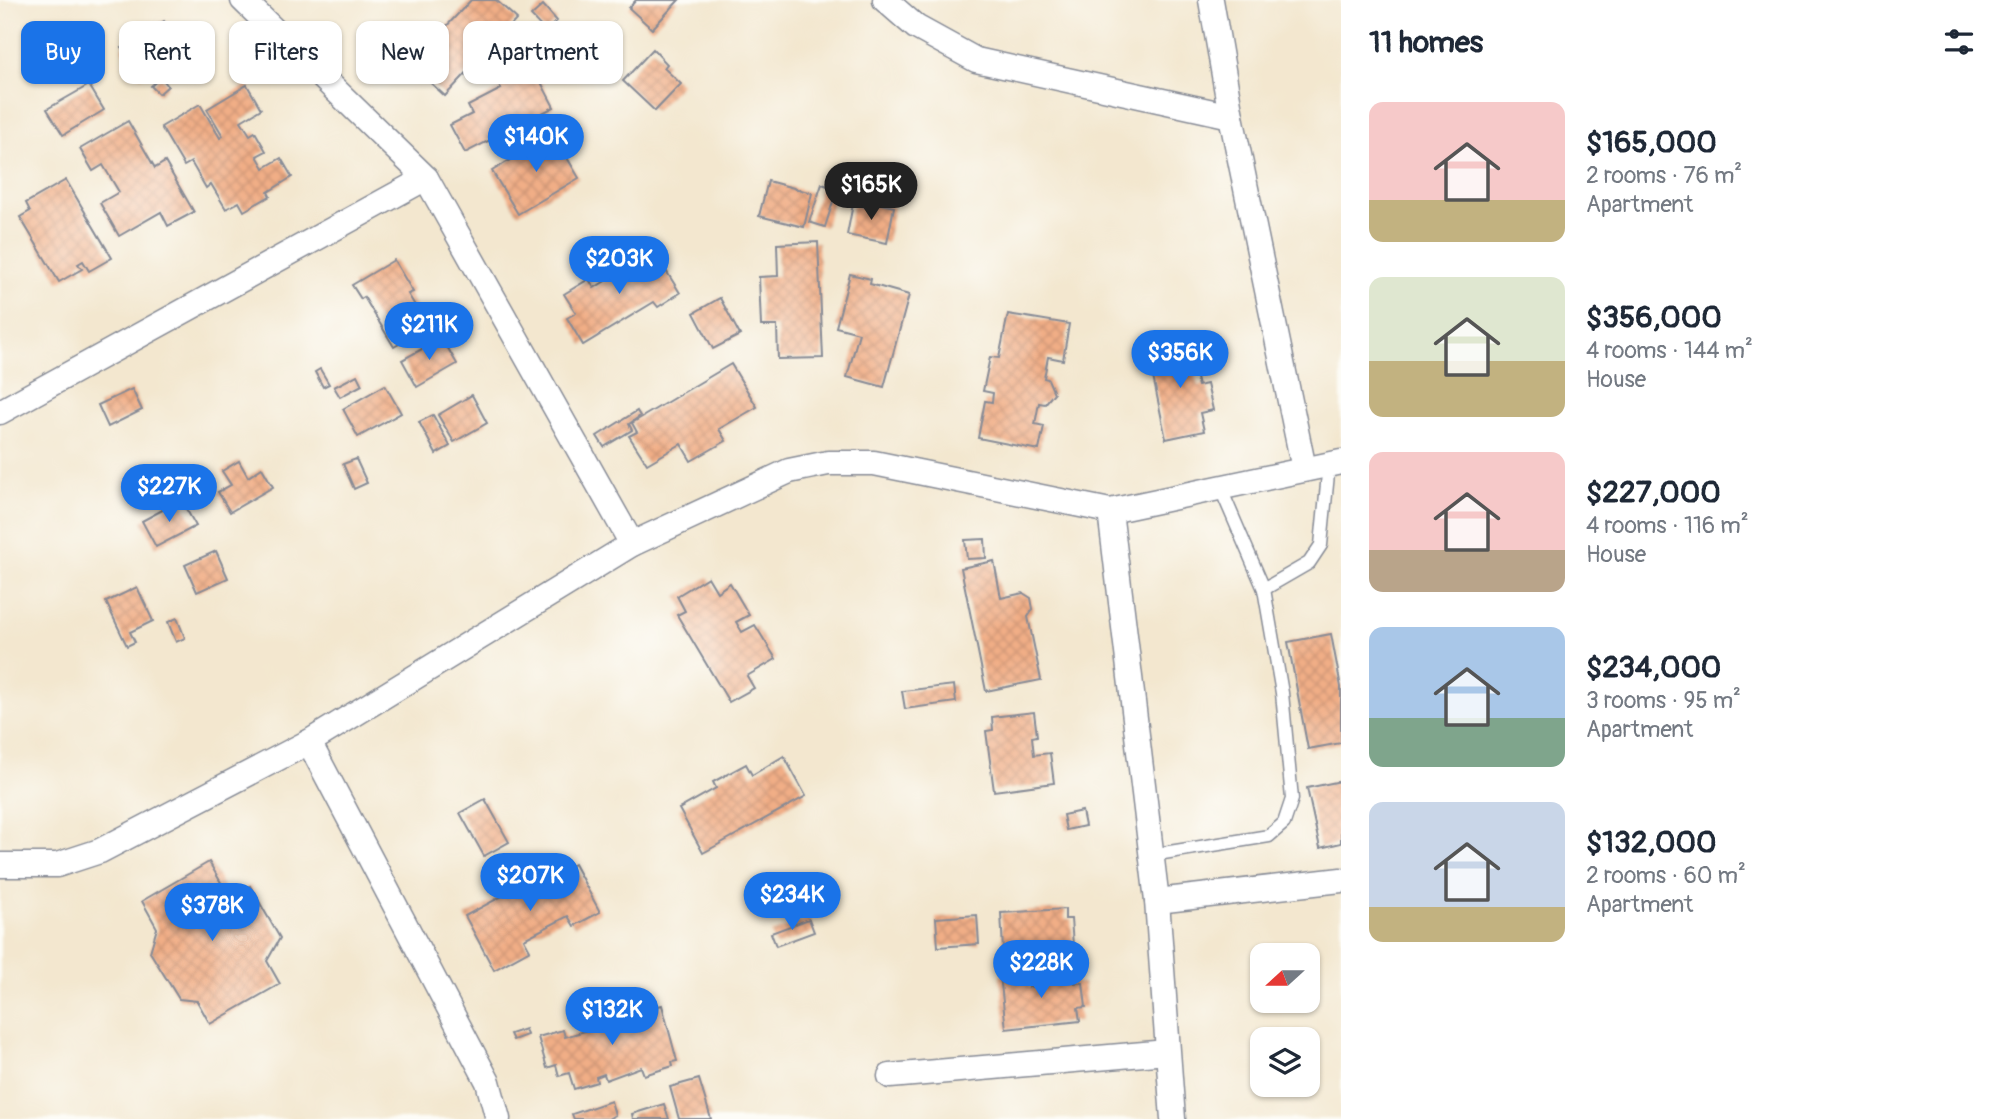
<!DOCTYPE html>
<meta charset="utf-8">
<style>
body{margin:0;font-family:Pangolin,sans-serif;background:#f2f2f3;color:#1f2937;height:100vh;display:flex;flex-direction:column;font-size:26px;white-space:nowrap}
*{box-sizing:border-box;margin:0}
p{font-size:23px;color:#747a83}
.icon{flex:none;width:38px;height:38px;fill:none;stroke:currentColor;stroke-width:2;stroke-linecap:round;stroke-linejoin:round}
.map{position:relative;flex:1;overflow:hidden}
.drawer{display:flex;flex-direction:column;background:#fff;width:665px}
.drawer>*{flex:none}
.banner{position:absolute;left:21px;top:21px;width:665px;height:63px;display:flex;gap:14px}
.needle{width:46px;rotate:249deg}
.tools{position:absolute;left:1250px;top:943px;display:grid;gap:14px}
.tools a{display:grid;place-items:center;width:70px;height:70px;border-radius:14px;background:#fff;box-shadow:0 2px 5px #0004;font-size:35px}
.price{position:absolute;translate:-50% -60px;padding:0 16px;border-radius:24px;background:#1a73e8;color:#fff;font-size:23px;line-height:46px;filter:drop-shadow(0 2px 4px #0008)}
.price::after{content:'';position:absolute;left:50%;top:42px;width:21px;height:16px;margin-left:-10px;background:inherit;clip-path:polygon(0 0,100% 0,50% 100%)}
.price.current{background:#222;color:#fff}
ul{padding:0;list-style:none}
li{display:flex;align-items:center;gap:21px;height:175px;padding:0 28px}
li span{display:grid;place-items:center;flex:none;width:196px;height:140px;border-radius:14px;color:#555}
li>.icon{margin-inline-start:auto}
span .icon{width:84px;height:84px;fill:#fffc;stroke-width:1}
li b{font-size:30px}
h2{display:flex;justify-content:space-between;align-items:center;height:84px;padding:0 28px;font-size:30px}
.chip{padding:0 24px;border-radius:14px;background:#fff;box-shadow:0 2px 5px #0004;font-size:24px;line-height:63px}
.chip.current{background:#1a73e8;color:#fff}
main{display:flex;flex:1;min-height:0}
.map>svg:first-child{display:block}
.building{fill:url(#building-cross-hatch)}
.lines{fill:none;stroke-linecap:round;stroke-linejoin:round}
.lane-casing{stroke:#878b96;stroke-width:15}
.street-casing{stroke:#878b96;stroke-width:27}
.lane{stroke:#fff;stroke-width:12}
.street{stroke:#fff;stroke-width:24}
</style>
<main>
<div class="map">
<svg width="1341" height="1119" viewBox="0 0 1341 1119">
<defs>
<pattern id="building-cross-hatch" width="8" height="8" patternUnits="userSpaceOnUse" patternTransform="scale(1.75)"><rect width="8" height="8" fill="#f1ae86"/><path d="M0 0l8 8M0 8l8-8" fill="none" stroke="#ce9676"/></pattern>
</defs>
<rect width="100%" height="100%" fill="#fdfcf7"/>
<filter id="ink" filterUnits="userSpaceOnUse"><feTurbulence type="fractalNoise" baseFrequency=".0143" numOctaves="2"/><feDisplacementMap in="SourceGraphic" scale="14" xChannelSelector="R" yChannelSelector="G"/><feConvolveMatrix kernelMatrix="1 2 1 2 8 2 1 2 1" color-interpolation-filters="sRGB"/></filter>
<filter id="wash" filterUnits="userSpaceOnUse"><feTurbulence type="fractalNoise" baseFrequency=".00686" numOctaves="4" result="noise"/><feDisplacementMap in="SourceGraphic" scale="28" xChannelSelector="R" yChannelSelector="G"/><feGaussianBlur stdDeviation="1.57" result="paint"/><feColorMatrix in="noise" values="0 0 0 0 0 0 0 0 0 0 0 0 0 0 0 0 0 1.4 0 .05"/><feComposite in="paint" operator="in"/></filter>
<g filter="url(#wash)">
<rect width="100%" height="100%" fill="#f3e7cf"/>
<g id="blocks">
<g class="building">
<polygon points="471,0 496,0 517,19 445,96 409,63 425,47 418,41 434,24 442,31"/>
<polygon points="636,0 679,0 652,29 629,8"/>
<polygon points="543,5 557,21 545,31 531,16"/>
<polygon points="164,21 183,49 141,77 122,48"/>
<polygon points="653,49 667,64 664,68 681,84 655,111 623,81"/>
<polygon points="529,59 554,107 465,153 450,125 472,114 468,106 501,89 495,77"/>
<polygon points="161,77 168,86 159,94 151,86"/>
<polygon points="89,85 104,110 63,135 47,109"/>
<polygon points="247,85 261,109 241,121 250,135 255,132 266,151 257,156 264,168 281,158 292,177 268,192 270,196 244,211 239,202 226,209 211,184 206,188 191,162 184,166 161,127 200,104 220,138 223,136 207,109"/>
<polygon points="128,121 155,168 165,162 194,212 168,226 161,212 119,236 100,203 119,192 103,165 93,171 80,149"/>
<polygon points="553,134 579,178 518,214 492,171"/>
<polygon points="66,180 112,258 89,271 83,261 78,264 82,269 59,282 20,217 30,211 26,203"/>
<polygon points="768,181 812,193 804,227 759,216"/>
<polygon points="822,184 837,189 825,227 809,222"/>
<polygon points="872,202 894,207 887,243 847,235 853,204 871,208"/>
<polygon points="818,242 823,358 778,359 777,326 761,326 759,277 778,276 777,244"/>
<polygon points="653,250 680,293 658,307 654,302 583,345 567,318 576,313 564,294 589,279 594,288 607,280 604,274 632,257 634,262"/>
<polygon points="394,260 413,292 408,294 428,327 394,347 364,297 361,299 352,285"/>
<polygon points="850,274 871,279 870,284 909,295 884,387 847,377 859,333 836,327"/>
<polygon points="720,298 740,335 713,349 694,313"/>
<polygon points="1008,314 1069,324 1063,360 1048,357 1044,378 1048,379 1054,393 1045,404 1039,403 1035,424 1044,426 1039,450 978,438 985,401 992,402 993,393 983,391 990,357 999,358"/>
<polygon points="442,338 457,364 417,387 402,360"/>
<polygon points="1191,344 1193,350 1199,348 1204,373 1195,374 1198,386 1207,384 1213,410 1200,413 1204,431 1166,439 1148,353"/>
<polygon points="731,364 757,407 719,429 726,441 691,461 681,444 647,464 629,436 637,432 632,423"/>
<polygon points="320,369 329,384 323,387 315,372"/>
<polygon points="357,375 362,385 340,397 334,387"/>
<polygon points="385,385 401,413 358,437 343,409"/>
<polygon points="132,389 142,410 108,427 98,405"/>
<polygon points="472,395 487,423 454,442 438,415"/>
<polygon points="637,411 640,416 629,424 632,430 604,447 597,436"/>
<polygon points="433,415 450,446 436,454 419,422"/>
<polygon points="356,459 367,483 354,489 343,464"/>
<polygon points="239,461 248,477 262,468 273,487 230,512 218,492 231,485 222,471"/>
<polygon points="181,500 196,526 156,547 142,521"/>
<polygon points="985,539 986,558 967,559 965,540"/>
<polygon points="216,551 228,578 197,592 185,565"/>
<polygon points="994,561 1001,598 1023,593 1031,598 1033,609 1028,617 1041,680 986,691 961,568"/>
<polygon points="708,577 717,592 730,583 749,615 736,622 742,632 755,625 776,659 747,676 754,688 729,702 677,615 685,611 677,596"/>
<polygon points="137,587 153,621 130,632 135,642 127,646 106,602"/>
<polygon points="177,618 185,638 176,642 168,622"/>
<polygon points="1331,634 1341,687 1341,743 1308,749 1288,642"/>
<polygon points="954,685 956,702 905,709 902,691"/>
<polygon points="1034,712 1037,736 1032,737 1034,755 1050,753 1054,783 994,791 986,731 993,730 992,717"/>
<polygon points="784,756 806,796 703,853 679,809 716,788 713,782 746,764 752,775"/>
<polygon points="1341,781 1341,843 1320,848 1307,788"/>
<polygon points="485,799 509,842 484,856 460,813"/>
<polygon points="1082,811 1085,826 1066,830 1063,815"/>
<polygon points="209,862 230,898 250,886 280,938 267,961 280,984 210,1024 197,1001 179,999 150,952 157,928 142,901"/>
<polygon points="574,864 600,912 574,926 568,916 524,939 530,950 494,970 465,916 553,869 556,874"/>
<polygon points="1065,909 1065,919 1071,919 1073,945 1003,950 1001,913"/>
<polygon points="977,915 979,944 938,947 936,918"/>
<polygon points="809,919 814,932 776,946 771,933"/>
<polygon points="1074,971 1075,983 1083,983 1086,1007 1078,1008 1080,1021 1006,1029 1000,975 1027,972 1029,987 1046,985 1045,975"/>
<polygon points="662,1005 677,1061 672,1062 673,1066 644,1075 641,1067 606,1080 604,1074 596,1077 597,1082 574,1089 569,1073 559,1076 556,1065 547,1068 538,1037 563,1030 565,1037 602,1026 602,1017 628,1010 629,1014"/>
<polygon points="525,1029 527,1035 513,1040 510,1034"/>
<polygon points="699,1079 711,1119 679,1119 670,1087"/>
<polygon points="611,1101 615,1115 608,1119 574,1119 572,1114"/>
<polygon points="664,1104 669,1119 633,1119 632,1114"/>
</g>
</g>
</g>
<g filter="url(#ink)">
<use href="#blocks" fill-opacity="0" stroke="#878b96" stroke-width="2"/>
<g class="lines">
<defs>
<g id="lane">
<polyline points="1264,589 1309,563 1321,545 1329,464"/>
<polyline points="1151,855 1269,836 1284,823 1292,799 1282,693 1264,589 1220,487"/>
</g>
<g id="street">
<polyline points="243,0 426,178 632,544"/>
<polyline points="885,0 916,27 976,60 1231,116"/>
<polyline points="1211,0 1231,116 1304,469"/>
<polyline points="0,412 426,178"/>
<polyline points="1110,511 1157,901 1173,1119"/>
<polyline points="309,742 488,1082 498,1119"/>
<polyline points="0,865 57,865 100,851 309,742 632,544 789,471 828,463 874,463 1110,511 1341,462"/>
<polyline points="1157,901 1341,880"/>
<polyline points="890,1076 1167,1052"/>
</g>
</defs>
<use href="#lane" class="lane-casing"/>
<use href="#street" class="street-casing"/>
<use href="#lane" class="lane"/>
<use href="#street" class="street"/>
</g>
</g>
</svg>
<div class="tools">
<a><svg class="needle" viewBox="-14 -14 28 28"><path d="M0-13l5 13h-10z" fill="#e53935"/><path d="M0 13l5-13h-10z" fill="#747a83"/></svg></a>
<a><svg class="icon" aria-label="layers" viewBox="0 0 24 24"><path d="M12 4l9 5-9 5-9-5zM3 14l9 5 9-5"/></svg></a>
</div>
<b class="price" style="left:536px;top:174px">$140K</b>
<b class="price current" style="left:871px;top:222px">$165K</b>
<b class="price" style="left:619px;top:296px">$203K</b>
<b class="price" style="left:429px;top:362px">$211K</b>
<b class="price" style="left:1180px;top:390px">$356K</b>
<b class="price" style="left:169px;top:524px">$227K</b>
<b class="price" style="left:530px;top:913px">$207K</b>
<b class="price" style="left:792px;top:932px">$234K</b>
<b class="price" style="left:212px;top:943px">$378K</b>
<b class="price" style="left:1041px;top:1000px">$228K</b>
<b class="price" style="left:612px;top:1047px">$132K</b>
<div class="banner">
<a class="chip current">Buy</a>
<a class="chip">Rent</a>
<a class="chip">Filters</a>
<a class="chip">New</a>
<a class="chip">Apartment</a>
</div>
</div>
<section class="drawer">
<h2>11 homes<svg class="icon" aria-label="filters" viewBox="0 0 24 24"><path d="M4 7h16M4 17h16"/><circle cx="9" cy="7" r="2"/><circle cx="15" cy="17" r="2"/></svg></h2>
<ul>
<li><span style="background:linear-gradient(#f6c9c9 70%,#c2b280 0)"><svg class="icon" aria-label="home" viewBox="0 0 24 24"><path d="M3 11l9-7 9 7M6 9v11h12V9"/></svg></span><div><b>$165,000</b><p>2 rooms · 76 m²</p><p>Apartment</p></div></li>
<li><span style="background:linear-gradient(#dfe7d0 60%,#c2b280 0)"><svg class="icon" aria-label="home" viewBox="0 0 24 24"><path d="M3 11l9-7 9 7M6 9v11h12V9"/></svg></span><div><b>$356,000</b><p>4 rooms · 144 m²</p><p>House</p></div></li>
<li><span style="background:linear-gradient(#f6c9c9 70%,#b9a48a 0)"><svg class="icon" aria-label="home" viewBox="0 0 24 24"><path d="M3 11l9-7 9 7M6 9v11h12V9"/></svg></span><div><b>$227,000</b><p>4 rooms · 116 m²</p><p>House</p></div></li>
<li><span style="background:linear-gradient(#a9c7e8 65%,#7fa58c 0)"><svg class="icon" aria-label="home" viewBox="0 0 24 24"><path d="M3 11l9-7 9 7M6 9v11h12V9"/></svg></span><div><b>$234,000</b><p>3 rooms · 95 m²</p><p>Apartment</p></div></li>
<li><span style="background:linear-gradient(#c9d6e8 75%,#c2b280 0)"><svg class="icon" aria-label="home" viewBox="0 0 24 24"><path d="M3 11l9-7 9 7M6 9v11h12V9"/></svg></span><div><b>$132,000</b><p>2 rooms · 60 m²</p><p>Apartment</p></div></li>
</ul>
</section>
</main>
